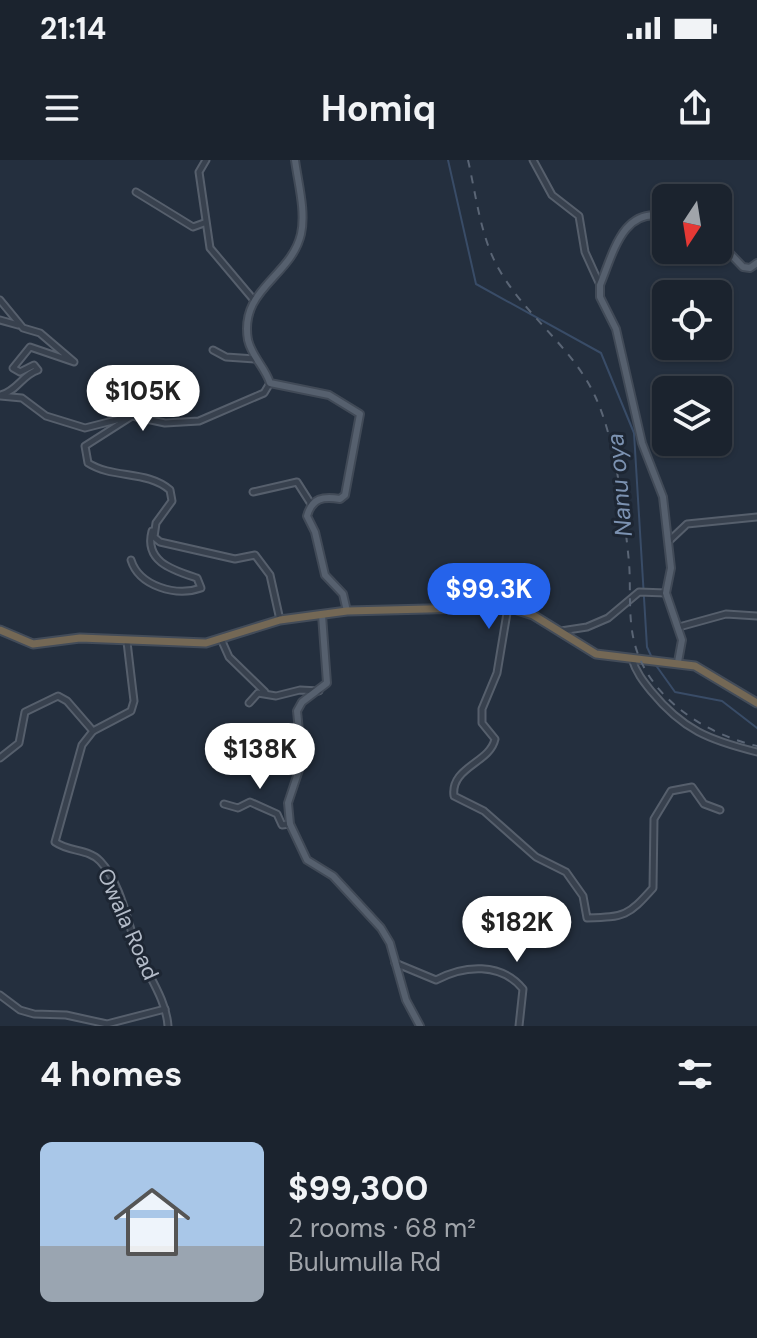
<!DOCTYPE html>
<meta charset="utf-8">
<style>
body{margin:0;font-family:"DM Sans",sans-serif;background:#242b36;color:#f1f3f6;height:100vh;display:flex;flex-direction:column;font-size:30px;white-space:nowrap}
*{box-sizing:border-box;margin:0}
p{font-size:26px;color:#a0a4aa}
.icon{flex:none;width:44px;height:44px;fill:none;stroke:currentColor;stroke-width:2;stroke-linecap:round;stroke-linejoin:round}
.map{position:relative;height:866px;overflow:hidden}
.side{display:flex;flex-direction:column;background:#1b232e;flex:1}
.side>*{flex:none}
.needle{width:52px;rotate:192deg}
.fabs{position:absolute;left:652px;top:24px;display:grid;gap:16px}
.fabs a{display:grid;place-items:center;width:80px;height:80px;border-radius:12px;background:#1b232e;box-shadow:0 2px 6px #0004,0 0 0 2px #39404a;font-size:40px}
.price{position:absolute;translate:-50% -68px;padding:0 18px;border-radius:28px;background:#fff;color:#222;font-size:26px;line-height:52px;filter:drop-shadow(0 2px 4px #0008)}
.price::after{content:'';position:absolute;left:50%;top:48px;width:24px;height:18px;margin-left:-12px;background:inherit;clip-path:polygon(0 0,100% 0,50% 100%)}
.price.active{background:#2563eb;color:#fff}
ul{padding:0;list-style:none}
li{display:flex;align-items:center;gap:24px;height:200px;padding:0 40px}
li span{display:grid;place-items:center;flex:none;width:224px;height:160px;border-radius:12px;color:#555}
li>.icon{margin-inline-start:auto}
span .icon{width:96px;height:96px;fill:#fffc;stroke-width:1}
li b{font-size:34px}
h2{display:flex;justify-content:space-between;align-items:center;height:96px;padding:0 40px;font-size:34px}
.status{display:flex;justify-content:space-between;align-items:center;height:56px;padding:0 40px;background:#1b232e;direction:ltr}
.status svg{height:22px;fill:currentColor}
header{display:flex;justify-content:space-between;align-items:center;height:104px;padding:0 40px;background:#1b232e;font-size:36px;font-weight:700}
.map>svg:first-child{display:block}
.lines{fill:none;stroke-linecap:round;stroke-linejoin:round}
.stream{stroke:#394c67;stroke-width:2}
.minor-casing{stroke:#565f6c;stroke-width:9}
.major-casing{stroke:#414a57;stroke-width:10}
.highway-casing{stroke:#434c59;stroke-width:11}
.minor{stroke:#38414e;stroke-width:5}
.major{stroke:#56606e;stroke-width:6}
.highway{stroke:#746855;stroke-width:7}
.rail{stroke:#5a6575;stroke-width:2;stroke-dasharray:8 8;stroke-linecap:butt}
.labels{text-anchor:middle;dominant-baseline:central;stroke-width:6;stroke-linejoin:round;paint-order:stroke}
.street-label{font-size:22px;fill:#b4bcc9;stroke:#1d2633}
.water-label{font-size:24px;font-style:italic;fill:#7c92b1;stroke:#1d2633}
</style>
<div class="status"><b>21:14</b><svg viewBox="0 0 49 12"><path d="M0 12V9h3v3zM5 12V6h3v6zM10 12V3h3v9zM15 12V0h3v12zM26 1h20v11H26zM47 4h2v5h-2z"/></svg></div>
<header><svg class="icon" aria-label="menu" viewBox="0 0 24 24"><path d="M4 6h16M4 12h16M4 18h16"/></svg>Homiq<svg class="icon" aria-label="share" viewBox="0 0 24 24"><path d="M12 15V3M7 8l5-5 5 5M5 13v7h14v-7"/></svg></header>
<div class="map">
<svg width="757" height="866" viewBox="0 0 757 866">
<rect width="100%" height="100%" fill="#242f3e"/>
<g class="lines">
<g class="stream">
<polyline points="448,0 476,124 601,193 634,273 647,487 652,498"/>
<polyline points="655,504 675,532 722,541 757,568"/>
</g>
<defs>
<g id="minor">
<polyline points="206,0 199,12 210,88 253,139"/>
<polyline points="533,0 552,35 579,56 585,92 600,125"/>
<polyline points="136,32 193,67 204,63"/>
<path d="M0 140 23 168 40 173 74 202 30 187 13 208 20 212 34 205 38 210C22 215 18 230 1 235"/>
<polyline points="0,160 18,165"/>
<polyline points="213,190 226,197 255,199"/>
<polyline points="0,236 22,238 46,256 85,268 132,256 165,263 199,261 264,233 270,223"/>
<path d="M132 256 85 286 88 303C113 319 147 310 170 330L172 341 156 363 154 377 160 382 235 399 255 395 270 415 280 460"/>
<polyline points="253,332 297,322 311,344"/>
<polyline points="669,381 687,364 757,357"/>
<path d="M131 400C139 426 176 437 201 428L197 418C173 410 144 402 152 371"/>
<path d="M508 447 497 513 482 549V563L495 579C490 603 450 607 454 636L484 651 536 697 566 712 583 736 587 758C625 757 628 756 653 728L654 659 671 631 692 627 704 644 720 650"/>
<polyline points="679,467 726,454 757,456"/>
<polyline points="561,471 587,467 608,458 639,432 666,433"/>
<polyline points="221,479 229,497 265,532"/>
<path d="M127 482 134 541 131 551 93 571 82 585 55 682C69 692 89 689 100 701 120 722 127 759 136 786 145 812 166 837 168 866"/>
<path d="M632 499C636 512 643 521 651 531 683 570 709 580 757 592"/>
<polyline points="249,543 258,533 276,536 300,530 319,531"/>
<polyline points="0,598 19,583 25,552 58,536 67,541 93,571"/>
<polyline points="224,644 238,648 250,642 277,654 282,665 290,664"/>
<path d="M395 803 436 820C464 805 501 802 523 829L519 866"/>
<polyline points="0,835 20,850 34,854 66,855 107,864 165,849"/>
</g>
<g id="major">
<path d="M295 0C298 23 306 51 301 74 291 117 239 129 248 180 252 197 265 207 270 223L329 235 360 254 345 335 340 339C323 336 312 338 307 356L315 372 325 415 343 434 347 451"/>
<path d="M666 57C623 45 613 94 600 125V137L616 169 642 283 663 337 671 408 666 433 682 480 678 502"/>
<polyline points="718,81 743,107 750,108 757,103"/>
<polyline points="322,455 327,523 302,542 297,551 302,601 288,643 290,664 307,700 333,716 381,768 390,783 406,840 420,866"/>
</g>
<polyline id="highway" points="0,470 33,484 80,478 206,483 280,460 347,451 508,447 533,455 596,494 695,506 757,543"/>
</defs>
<use href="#minor" class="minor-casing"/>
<use href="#major" class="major-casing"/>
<use href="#highway" class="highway-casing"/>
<use href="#minor" class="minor"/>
<use href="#major" class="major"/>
<use href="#highway" class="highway"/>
<path class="rail" d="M468 0C476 35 481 80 500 111 526 156 573 188 595 236 616 281 624 353 629 402 631 428 628 456 634 481 647 537 705 574 757 586"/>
</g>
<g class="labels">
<g class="street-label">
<text transform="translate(128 764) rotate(66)">Owala Road</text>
</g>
<g class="water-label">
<text transform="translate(619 325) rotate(-95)">Nanu oya</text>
</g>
</g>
</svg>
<div class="fabs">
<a><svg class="needle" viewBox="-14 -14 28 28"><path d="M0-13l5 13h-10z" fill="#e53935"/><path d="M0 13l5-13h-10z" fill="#a0a4aa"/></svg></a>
<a><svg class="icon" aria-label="locate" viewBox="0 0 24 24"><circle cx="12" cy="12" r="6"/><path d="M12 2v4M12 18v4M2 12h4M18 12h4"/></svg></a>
<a><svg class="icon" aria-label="layers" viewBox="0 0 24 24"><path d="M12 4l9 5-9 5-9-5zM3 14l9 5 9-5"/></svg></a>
</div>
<b class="price" style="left:143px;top:273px">$105K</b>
<b class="price active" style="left:489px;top:471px">$99.3K</b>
<b class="price" style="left:260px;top:631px">$138K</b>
<b class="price" style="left:517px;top:804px">$182K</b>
</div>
<section class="side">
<h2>4 homes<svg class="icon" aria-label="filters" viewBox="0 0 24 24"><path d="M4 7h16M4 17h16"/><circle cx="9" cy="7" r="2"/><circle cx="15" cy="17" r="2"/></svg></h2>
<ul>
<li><span style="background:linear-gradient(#a9c7e8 65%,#9aa5b1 0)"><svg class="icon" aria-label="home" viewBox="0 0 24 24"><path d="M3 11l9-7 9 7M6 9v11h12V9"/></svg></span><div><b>$99,300</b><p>2 rooms · 68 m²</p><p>Bulumulla Rd</p></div></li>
</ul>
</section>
